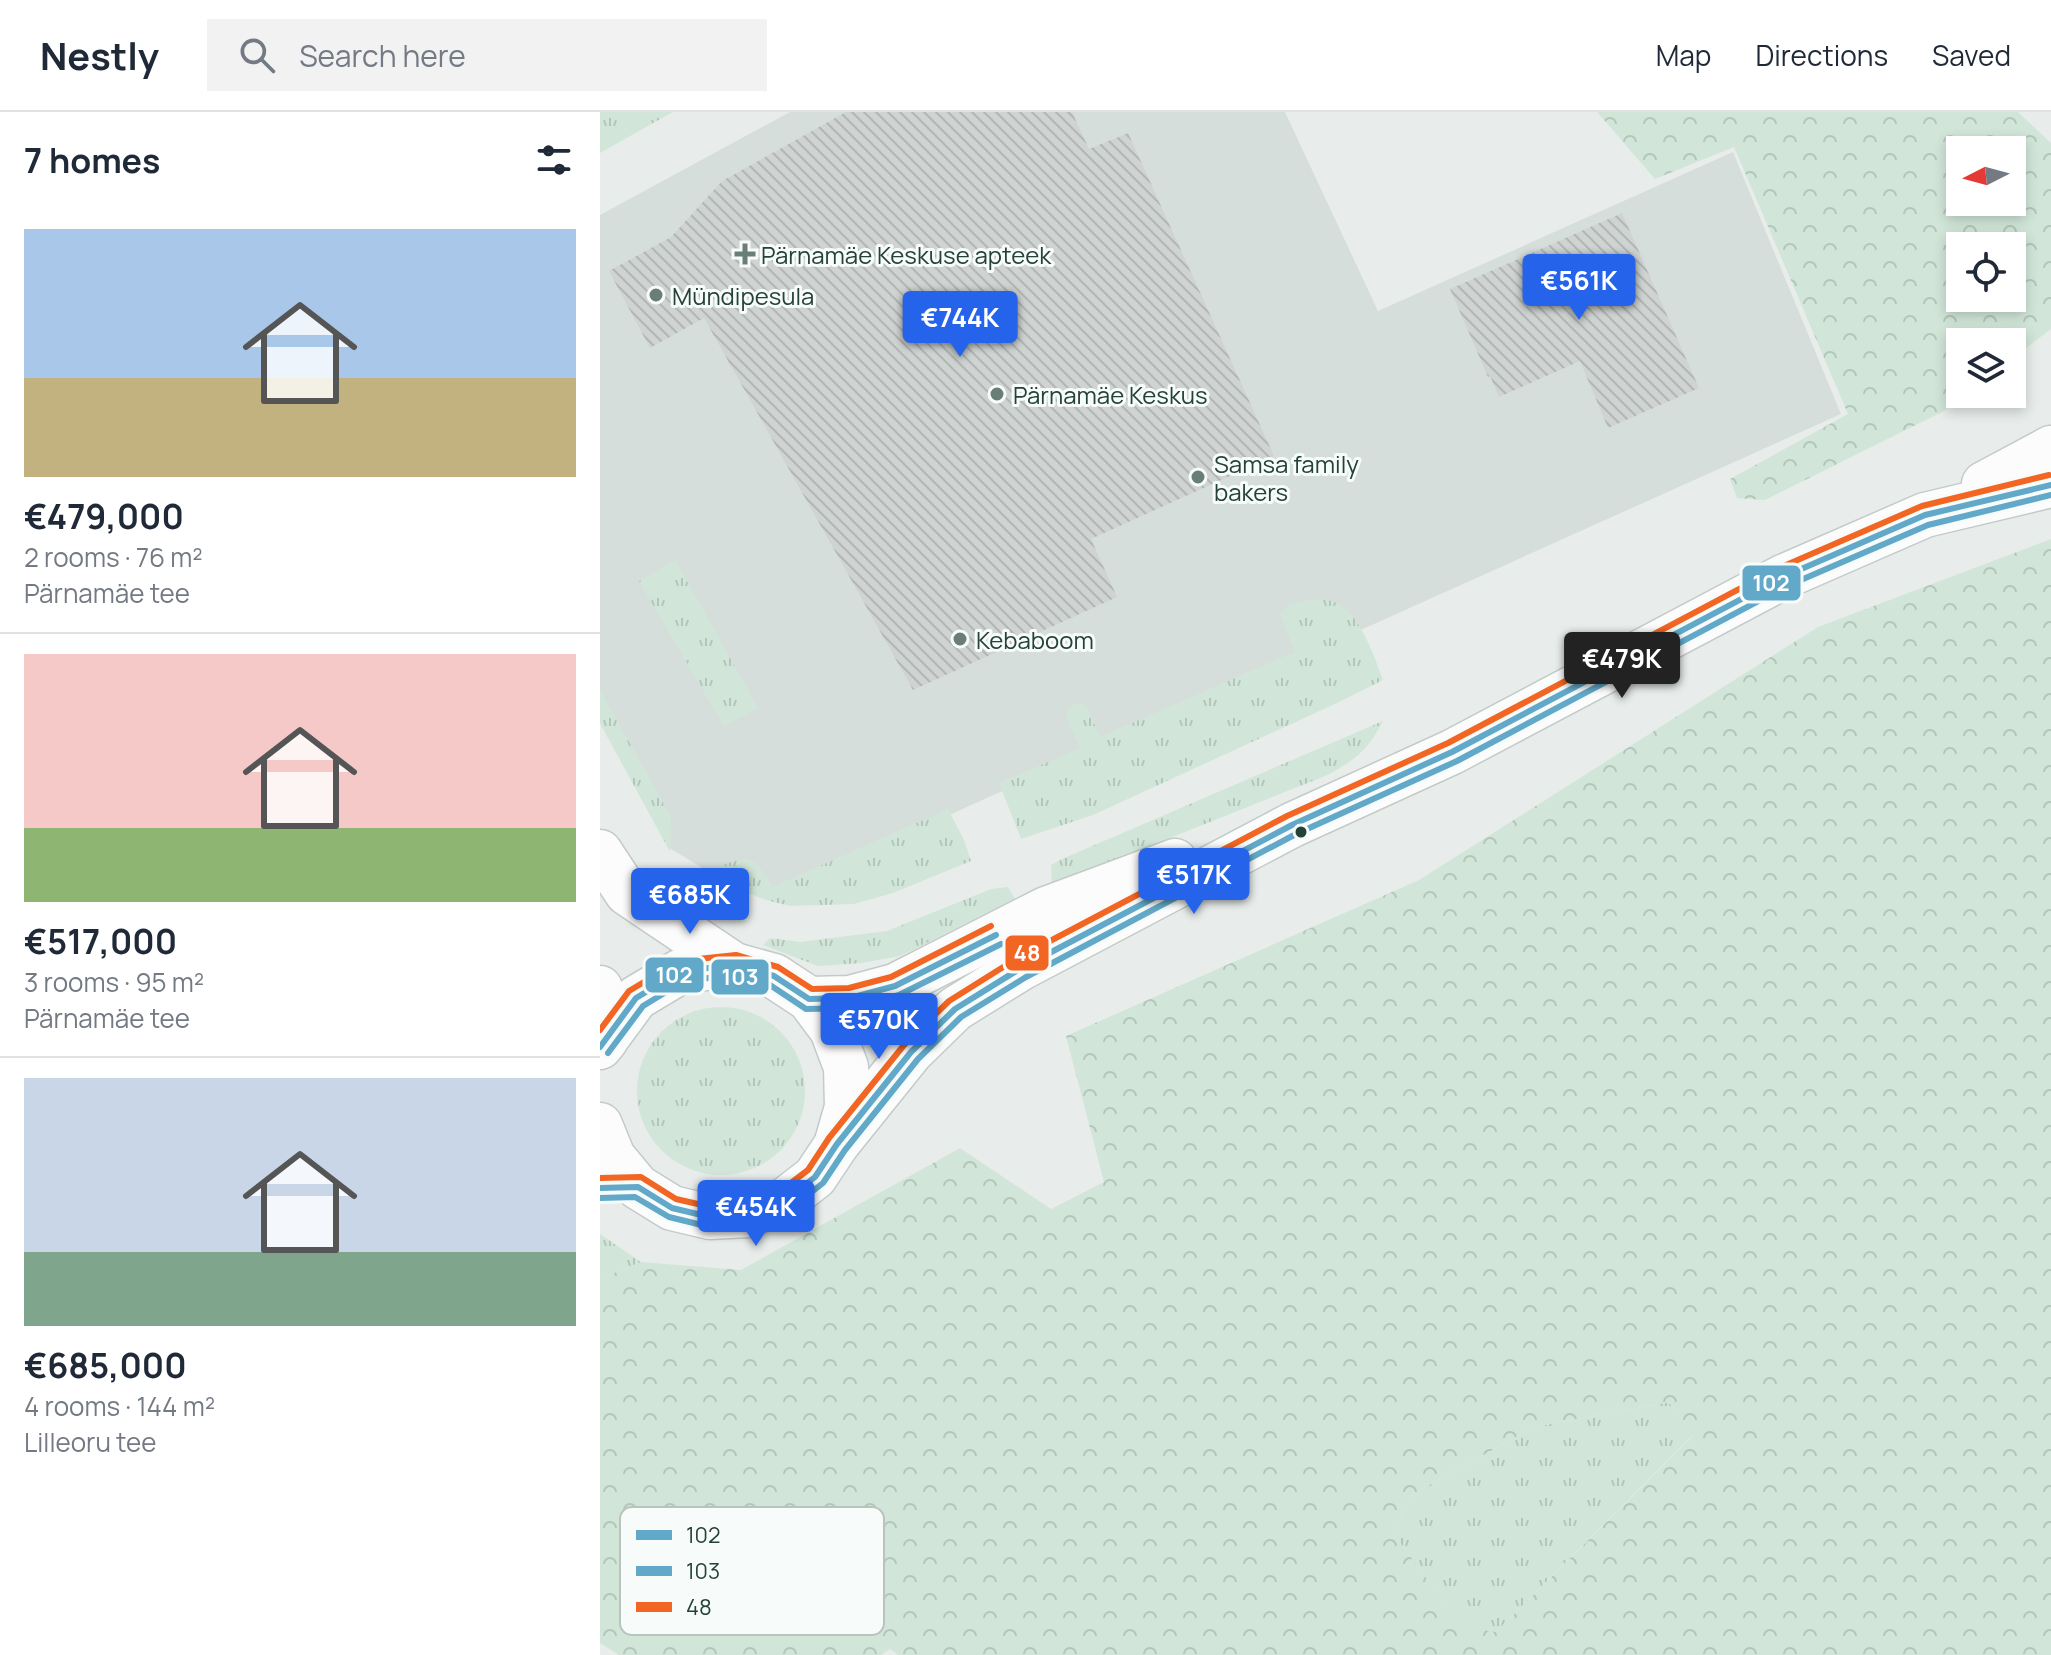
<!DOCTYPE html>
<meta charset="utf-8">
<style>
body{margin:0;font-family:Manrope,sans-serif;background:#f2f2f3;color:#1f2937;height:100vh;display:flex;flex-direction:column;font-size:30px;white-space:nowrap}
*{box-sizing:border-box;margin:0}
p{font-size:26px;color:#747a83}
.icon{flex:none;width:44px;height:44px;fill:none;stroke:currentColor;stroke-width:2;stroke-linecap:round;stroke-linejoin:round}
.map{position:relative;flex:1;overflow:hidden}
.details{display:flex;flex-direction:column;background:#fff;width:600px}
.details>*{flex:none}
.needle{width:52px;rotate:264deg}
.controls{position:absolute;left:1346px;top:24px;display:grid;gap:16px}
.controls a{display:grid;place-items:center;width:80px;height:80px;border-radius:0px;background:#fff;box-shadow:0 4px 12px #0003;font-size:40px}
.price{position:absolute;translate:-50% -68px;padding:0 18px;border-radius:8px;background:#2563eb;color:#fff;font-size:26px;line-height:52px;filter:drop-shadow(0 2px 4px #0008)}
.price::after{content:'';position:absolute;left:50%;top:48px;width:24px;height:18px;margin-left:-12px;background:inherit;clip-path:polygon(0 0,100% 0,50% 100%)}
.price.active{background:#222;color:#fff}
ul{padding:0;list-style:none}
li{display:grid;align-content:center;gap:16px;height:424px;padding:0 24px}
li+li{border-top:2px solid #e0e1e3}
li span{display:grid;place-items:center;height:248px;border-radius:0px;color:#555}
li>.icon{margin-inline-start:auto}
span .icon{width:144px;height:144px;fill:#fffc;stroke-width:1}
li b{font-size:34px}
h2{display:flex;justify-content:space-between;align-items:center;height:96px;padding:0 24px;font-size:34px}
header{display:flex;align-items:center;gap:48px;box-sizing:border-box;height:112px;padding:0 40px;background:#fff;border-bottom:2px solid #e0e1e3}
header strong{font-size:38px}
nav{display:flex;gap:44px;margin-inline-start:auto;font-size:28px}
.search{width:560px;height:72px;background:#f2f2f3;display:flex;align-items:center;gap:20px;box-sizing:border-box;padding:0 28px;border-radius:0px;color:#747a83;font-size:30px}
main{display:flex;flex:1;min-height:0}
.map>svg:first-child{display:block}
.built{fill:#d6dedb}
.grass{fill:url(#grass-tufts)}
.forest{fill:url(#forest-crowns);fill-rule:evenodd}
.building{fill:url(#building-back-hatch)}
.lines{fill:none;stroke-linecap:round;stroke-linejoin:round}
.street-casing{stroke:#c5cac8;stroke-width:47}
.secondary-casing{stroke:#c3cbc8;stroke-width:47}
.street{stroke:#fcfcfc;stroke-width:44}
.secondary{stroke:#fcfcfc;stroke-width:44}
.bus-1-casing{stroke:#f7fbf9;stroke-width:12}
.bus-2-casing{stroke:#f7fbf9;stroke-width:12}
.bus-3-casing{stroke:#f7fbf9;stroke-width:12}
.bus-1{stroke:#62a8c9;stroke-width:6}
.bus-2{stroke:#62a8c9;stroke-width:6}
.bus-3{stroke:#f26522;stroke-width:6}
.poi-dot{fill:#697e78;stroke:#f7fbf9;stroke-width:3}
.bus-dot{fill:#24423a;stroke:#f7fbf9;stroke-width:3}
.labels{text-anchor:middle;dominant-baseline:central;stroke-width:6;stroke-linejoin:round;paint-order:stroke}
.poi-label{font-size:24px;fill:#24423a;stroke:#f7fbf9;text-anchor:start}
.key{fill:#f7fbf9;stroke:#b8c4c0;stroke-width:2}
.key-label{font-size:22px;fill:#24423a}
.line-badge{stroke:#f7fbf9;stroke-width:3}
.badge-label{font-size:22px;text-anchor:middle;font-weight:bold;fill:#fff}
</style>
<header>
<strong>Nestly</strong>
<div class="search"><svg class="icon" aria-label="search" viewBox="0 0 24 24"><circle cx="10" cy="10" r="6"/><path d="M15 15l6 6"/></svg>Search here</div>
<nav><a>Map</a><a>Directions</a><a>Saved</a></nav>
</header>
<main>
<section class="details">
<h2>7 homes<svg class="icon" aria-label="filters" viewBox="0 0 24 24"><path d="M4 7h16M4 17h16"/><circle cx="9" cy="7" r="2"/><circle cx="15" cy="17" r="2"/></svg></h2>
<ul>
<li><span style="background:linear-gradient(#a9c7e8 60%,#c2b280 0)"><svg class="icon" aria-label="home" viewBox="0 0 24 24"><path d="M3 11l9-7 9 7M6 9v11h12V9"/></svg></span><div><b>€479,000</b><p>2 rooms · 76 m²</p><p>Pärnamäe tee</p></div></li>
<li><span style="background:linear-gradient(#f6c9c9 70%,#8fb573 0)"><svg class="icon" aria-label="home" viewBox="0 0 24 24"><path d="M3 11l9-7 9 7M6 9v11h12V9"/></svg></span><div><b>€517,000</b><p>3 rooms · 95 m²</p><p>Pärnamäe tee</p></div></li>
<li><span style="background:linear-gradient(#c9d6e8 70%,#7fa58c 0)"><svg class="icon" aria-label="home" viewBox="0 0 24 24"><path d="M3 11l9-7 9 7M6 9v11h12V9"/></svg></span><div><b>€685,000</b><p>4 rooms · 144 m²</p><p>Lilleoru tee</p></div></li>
</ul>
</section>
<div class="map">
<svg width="1451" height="1543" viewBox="0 0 1451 1543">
<defs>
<pattern id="grass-tufts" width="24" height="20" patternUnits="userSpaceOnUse" patternTransform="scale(2)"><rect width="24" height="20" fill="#d1e6d8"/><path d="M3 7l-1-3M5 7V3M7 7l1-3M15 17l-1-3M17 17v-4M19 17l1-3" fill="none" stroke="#b3c6ba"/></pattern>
<pattern id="forest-crowns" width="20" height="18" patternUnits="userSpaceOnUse" patternTransform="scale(2)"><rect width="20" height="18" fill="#d1e6d8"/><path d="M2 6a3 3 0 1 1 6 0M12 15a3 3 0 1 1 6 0" fill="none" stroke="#b3c6ba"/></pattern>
<pattern id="building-back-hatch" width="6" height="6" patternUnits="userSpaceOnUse" patternTransform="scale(2)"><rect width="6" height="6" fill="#cfd4d2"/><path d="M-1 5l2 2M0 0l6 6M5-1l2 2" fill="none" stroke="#b2b7b5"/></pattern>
</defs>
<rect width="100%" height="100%" fill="#e8edeb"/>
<polygon class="built" points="190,0 685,0 778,199 1133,40 1241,302 178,780 114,763 68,735 0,611 0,103"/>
<g class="grass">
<polygon points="0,0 73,0 0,41"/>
<polygon points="75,448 158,596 124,614 39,469"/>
<path d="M708 488C716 488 726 487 734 490 760 500 774 544 783 568L737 591 493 703 421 727 399 671 481 636C475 622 454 596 480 591L487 595 500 625 695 540 680 502 689 493Z"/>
<polygon points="0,578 71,705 70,740 0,611"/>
<path d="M783 609C768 638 757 646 730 662L452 773 451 753 462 747Z"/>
<path d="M348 697 364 728 371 749 293 781 254 792 190 794 166 788 142 779 114 763V756C152 743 151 742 173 775Z"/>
<polygon points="408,775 415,787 300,844 262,851 218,854 163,833 170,826 200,830 287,819 391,777"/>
<circle cx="121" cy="979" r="84"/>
<polygon points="0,1122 41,1150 0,1167"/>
<polygon points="1069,1290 1092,1324 896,1520 862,1516 793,1421 813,1382 934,1315"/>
</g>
<g class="forest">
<path d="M997 0H1418L1451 31V217L1412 247V230H1360V282H1367L1344 299 1165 388 1137 386 1130 367 1248 302 1134 35 1055 67ZM1412 38V90H1360V38ZM1412 134V186H1360V134Z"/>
<path d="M1451 427V1543H298L290 1537 281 1543H19L0 1531V1167L41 1150 141 1158 360 1036 451 1097 504 1070 466 924 819 768 1218 515ZM1069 1290 1092 1325 896 1520 862 1515 793 1421 813 1382 934 1315Z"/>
</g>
<g class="building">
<polygon points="246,0 472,0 489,37 528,21 674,344 491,427 517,485 313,578 104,206 50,236 9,159 71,125 122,69"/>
<polygon points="1022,101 1099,276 1008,316 980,249 899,285 890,264 888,265 850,177"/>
</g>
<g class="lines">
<defs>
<g id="street">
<polyline points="0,740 27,781 134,853"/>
<polyline points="0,876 5,929"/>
</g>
<g id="secondary">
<polyline points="1384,372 1451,336"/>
<polyline points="209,887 250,886 295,874 446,797 575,749"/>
<polyline points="0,935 36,886 81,859 134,853 174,864 209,887 232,918 246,955 247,995 237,1030"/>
<polyline points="0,1013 13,1045 38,1075 72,1096 110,1105 148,1103 184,1089 215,1065 237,1032 311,940 355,897 421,856 692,713 852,640 1183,465 1325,403 1451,373"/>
</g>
</defs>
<use href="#street" class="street-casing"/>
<use href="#secondary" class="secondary-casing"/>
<use href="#street" class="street"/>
<use href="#secondary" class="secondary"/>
<defs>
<g id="bus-1">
<polyline points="0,935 36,886 81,859 134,853 174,864 209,887 250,886 295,874 396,823"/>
<polyline points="0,1076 38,1075 72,1096 110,1105 148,1103 184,1089 215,1065 237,1032 311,940 355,897 421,856 692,713 852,640 1183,465 1325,403 1451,373"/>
</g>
<g id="bus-2">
<polyline points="8,941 43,894 84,869 133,863 170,873 206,897 251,896 299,883 401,832"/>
<polyline points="0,1086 35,1085 69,1105 110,1115 151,1113 189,1098 223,1071 245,1038 318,947 361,905 426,865 696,722 857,649 1187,474 1328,413 1451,383"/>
</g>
<g id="bus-3">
<polyline points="0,918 29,879 79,849 136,843 178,855 212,877 249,876 291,865 391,814"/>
<polyline points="0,1066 41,1065 76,1087 111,1095 146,1093 179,1080 208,1058 229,1026 304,933 349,889 416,847 687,704 848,631 1179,456 1322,394 1449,363"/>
</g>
</defs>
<use href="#bus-1" class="bus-1-casing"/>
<use href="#bus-2" class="bus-2-casing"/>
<use href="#bus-3" class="bus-3-casing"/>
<use href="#bus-1" class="bus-1"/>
<use href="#bus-2" class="bus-2"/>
<use href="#bus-3" class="bus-3"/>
</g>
<g class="poi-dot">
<path d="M141 130h8v8h8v8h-8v8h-8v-8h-8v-8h8z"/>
<circle cx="56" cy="183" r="8"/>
<circle cx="397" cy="282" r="8"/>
<circle cx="598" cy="365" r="8"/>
<circle cx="360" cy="527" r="8"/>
</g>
<circle class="bus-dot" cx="701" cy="720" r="7"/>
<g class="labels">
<g class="poi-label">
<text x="161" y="142">Pärnamäe Keskuse apteek</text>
<text x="72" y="183">Mündipesula</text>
<text x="413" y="282">Pärnamäe Keskus</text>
<text x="614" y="351">Samsa family<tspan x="614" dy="28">bakers</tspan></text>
<text x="376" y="527">Kebaboom</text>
</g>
</g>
<rect x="20" y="1395" width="264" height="128" rx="12" class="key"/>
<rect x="36" y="1418" width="36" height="10" fill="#62a8c9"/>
<rect x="36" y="1454" width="36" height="10" fill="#62a8c9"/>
<rect x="36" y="1490" width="36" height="10" fill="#f26522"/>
<g class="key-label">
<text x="86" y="1431">102</text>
<text x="86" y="1467">103</text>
<text x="86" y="1503">48</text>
</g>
<g class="line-badge">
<rect x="1141" y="452" width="61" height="38" rx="8" fill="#62a8c9"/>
<rect x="404" y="822" width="46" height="38" rx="8" fill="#f26522"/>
<rect x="44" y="844" width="61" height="38" rx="8" fill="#62a8c9"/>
<rect x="110" y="846" width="60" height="38" rx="8" fill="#62a8c9"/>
</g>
<g class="badge-label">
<text x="1171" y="479">102</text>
<text x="427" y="849">48</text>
<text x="74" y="871">102</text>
<text x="140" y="873">103</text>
</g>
</svg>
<div class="controls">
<a><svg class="needle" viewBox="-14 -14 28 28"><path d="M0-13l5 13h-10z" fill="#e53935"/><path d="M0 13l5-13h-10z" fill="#747a83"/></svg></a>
<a><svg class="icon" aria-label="locate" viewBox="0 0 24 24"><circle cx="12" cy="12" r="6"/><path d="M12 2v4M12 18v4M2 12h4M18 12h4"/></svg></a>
<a><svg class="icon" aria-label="layers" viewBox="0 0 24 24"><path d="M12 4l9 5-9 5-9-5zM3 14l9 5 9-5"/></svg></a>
</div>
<b class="price" style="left:979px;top:210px">€561K</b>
<b class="price" style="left:360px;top:247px">€744K</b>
<b class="price active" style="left:1022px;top:588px">€479K</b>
<b class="price" style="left:594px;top:804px">€517K</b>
<b class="price" style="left:90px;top:824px">€685K</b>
<b class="price" style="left:279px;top:949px">€570K</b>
<b class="price" style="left:156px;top:1136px">€454K</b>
</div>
</main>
